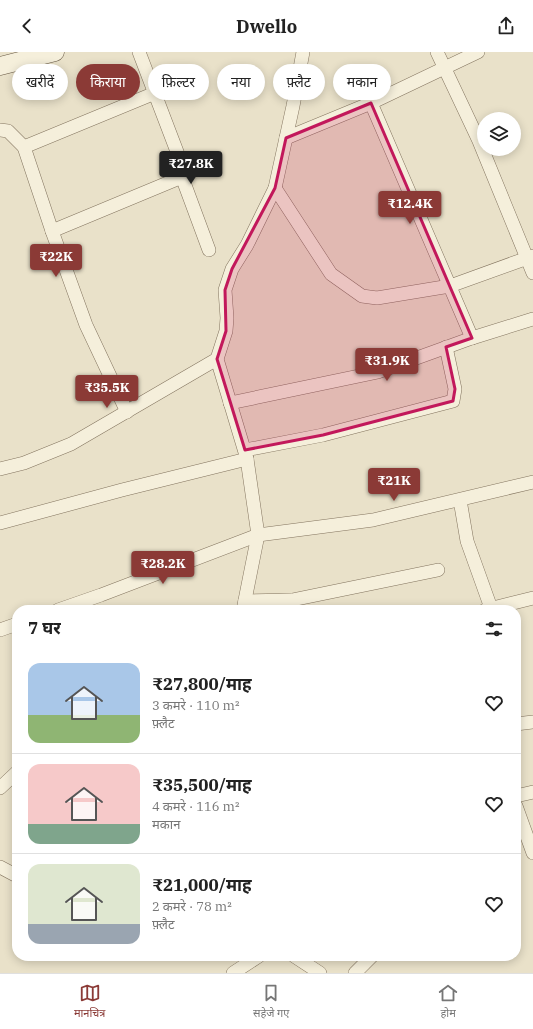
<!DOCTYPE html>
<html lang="hi">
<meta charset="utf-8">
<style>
body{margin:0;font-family:"IBM Plex Serif","Noto Sans Devanagari",serif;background:#f2f2f2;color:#222;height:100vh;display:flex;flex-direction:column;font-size:15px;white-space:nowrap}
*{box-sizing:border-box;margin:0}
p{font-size:13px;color:#767676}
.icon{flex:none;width:22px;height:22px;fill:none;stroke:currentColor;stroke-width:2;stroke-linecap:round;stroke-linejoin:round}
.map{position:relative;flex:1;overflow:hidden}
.sheet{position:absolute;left:12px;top:553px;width:509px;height:356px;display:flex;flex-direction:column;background:#fff;border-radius:16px;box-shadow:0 2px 10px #0003}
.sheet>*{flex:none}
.top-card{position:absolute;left:12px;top:12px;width:509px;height:36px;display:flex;gap:8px}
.fabs{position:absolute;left:477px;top:60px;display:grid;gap:8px}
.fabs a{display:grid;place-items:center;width:44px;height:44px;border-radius:50%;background:#fff;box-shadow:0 2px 10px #0003;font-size:20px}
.price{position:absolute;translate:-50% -34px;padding:0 9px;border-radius:4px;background:#8b3a36;color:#fff;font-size:13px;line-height:26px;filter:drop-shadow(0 1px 2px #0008)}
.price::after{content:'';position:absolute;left:50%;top:24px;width:12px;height:9px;margin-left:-6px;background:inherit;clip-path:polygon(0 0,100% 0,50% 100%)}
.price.selected{background:#222;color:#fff}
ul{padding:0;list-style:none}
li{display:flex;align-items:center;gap:12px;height:100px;padding:0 16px}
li+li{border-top:1px solid #e0e0e0}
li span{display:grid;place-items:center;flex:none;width:112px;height:80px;border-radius:12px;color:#555}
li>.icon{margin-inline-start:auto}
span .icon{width:48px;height:48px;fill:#fffc;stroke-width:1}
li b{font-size:17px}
h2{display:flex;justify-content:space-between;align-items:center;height:48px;padding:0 16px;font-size:17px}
.chip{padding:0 14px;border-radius:18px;background:#fff;box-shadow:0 2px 10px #0003;font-size:14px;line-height:36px}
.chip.selected{background:#8b3a36;color:#fff}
header{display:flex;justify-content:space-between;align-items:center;height:52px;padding:0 16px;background:#fff;font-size:18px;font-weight:700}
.menu{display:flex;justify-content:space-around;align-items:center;height:56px;border-top:1px solid #e0e0e0;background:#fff;font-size:11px;color:#767676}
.menu a{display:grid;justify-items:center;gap:2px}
.menu .selected{color:#8b3a36}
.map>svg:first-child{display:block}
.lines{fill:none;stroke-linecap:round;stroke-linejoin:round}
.street-casing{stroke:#83745f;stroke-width:14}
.secondary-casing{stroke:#655642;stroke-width:19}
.street{stroke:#f5efdb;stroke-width:13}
.secondary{stroke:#f5efdb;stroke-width:18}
.marked{fill:#c2185b;fill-opacity:0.2;stroke:#c2185b;stroke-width:3;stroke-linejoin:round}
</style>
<header><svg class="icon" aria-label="back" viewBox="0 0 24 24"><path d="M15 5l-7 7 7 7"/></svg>Dwello<svg class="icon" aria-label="share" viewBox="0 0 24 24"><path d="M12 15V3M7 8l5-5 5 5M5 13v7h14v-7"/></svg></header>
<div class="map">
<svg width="533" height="921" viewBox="0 0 533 921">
<rect width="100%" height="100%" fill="#e9e1c9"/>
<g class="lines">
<defs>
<g id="street">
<polyline points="437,0 479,89 533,221"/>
<polyline points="371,51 472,286"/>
<polyline points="0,78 8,79 24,95 52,179 86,273 127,360"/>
<polyline points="286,86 371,51 478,0"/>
<polyline points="24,95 155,41"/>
<polyline points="182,125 209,198"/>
<polyline points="275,136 331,222 362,244 377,246 450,234 533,204"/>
<polyline points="52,179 182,125 184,118 139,0"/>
<polyline points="230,351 378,320 472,286 533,267"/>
<polyline points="245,398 323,383 453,349 455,337 446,295"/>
<polyline points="0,417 24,411 71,392 217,307"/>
<polyline points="460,448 467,489 491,556"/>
<polyline points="0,471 122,438 247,407"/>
<polyline points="245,549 292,548 438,518"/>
<polyline points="58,558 101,543 258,483 373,468 533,430"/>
<polyline points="243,558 258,483 247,407 217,307 226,279 227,266 225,238 232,217 247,193 275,136 293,54 303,0"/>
<polyline points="485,558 533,546"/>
<polyline points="0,578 17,572"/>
<polyline points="516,672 533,670"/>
<polyline points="0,736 17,720"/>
<polyline points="516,744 533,740"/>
<polyline points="516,754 533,801"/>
<polyline points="0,815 17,824"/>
<polyline points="294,904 320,921"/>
<polyline points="233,921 259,904"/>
<polyline points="355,921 372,904"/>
</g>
<polyline id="secondary" points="0,14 55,0"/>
</defs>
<use href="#street" class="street-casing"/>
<use href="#secondary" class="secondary-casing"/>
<use href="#street" class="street"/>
<use href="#secondary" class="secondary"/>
</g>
<path class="marked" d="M371 51 472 286 446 295 455 337 453 349 323 383 245 398 217 307 226 279 225 238 232 217 275 136 286 86Z"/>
</svg>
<div class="fabs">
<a><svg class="icon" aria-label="layers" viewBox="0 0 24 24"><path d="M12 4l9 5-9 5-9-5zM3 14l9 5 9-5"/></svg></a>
</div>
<b class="price selected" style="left:191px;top:133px">₹27.8K</b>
<b class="price" style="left:410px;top:173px">₹12.4K</b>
<b class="price" style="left:56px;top:226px">₹22K</b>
<b class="price" style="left:387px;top:330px">₹31.9K</b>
<b class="price" style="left:107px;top:357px">₹35.5K</b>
<b class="price" style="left:394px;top:450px">₹21K</b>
<b class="price" style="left:163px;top:533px">₹28.2K</b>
<div class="top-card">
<a class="chip">खरीदें</a>
<a class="chip selected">किराया</a>
<a class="chip">फ़िल्टर</a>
<a class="chip">नया</a>
<a class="chip">फ़्लैट</a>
<a class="chip">मकान</a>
</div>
<section class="sheet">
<h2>7 घर<svg class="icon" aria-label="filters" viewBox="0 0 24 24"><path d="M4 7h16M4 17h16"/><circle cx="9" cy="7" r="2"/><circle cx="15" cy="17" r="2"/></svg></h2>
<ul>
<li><span style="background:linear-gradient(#a9c7e8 65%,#8fb573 0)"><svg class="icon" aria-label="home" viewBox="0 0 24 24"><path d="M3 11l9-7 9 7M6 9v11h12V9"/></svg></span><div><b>₹27,800/माह</b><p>3 कमरे · 110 m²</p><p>फ़्लैट</p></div><svg class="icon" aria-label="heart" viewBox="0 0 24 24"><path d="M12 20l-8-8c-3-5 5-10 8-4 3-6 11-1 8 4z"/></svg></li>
<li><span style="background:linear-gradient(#f6c9c9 75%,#7fa58c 0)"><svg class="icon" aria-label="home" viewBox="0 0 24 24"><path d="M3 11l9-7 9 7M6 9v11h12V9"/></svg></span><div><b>₹35,500/माह</b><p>4 कमरे · 116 m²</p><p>मकान</p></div><svg class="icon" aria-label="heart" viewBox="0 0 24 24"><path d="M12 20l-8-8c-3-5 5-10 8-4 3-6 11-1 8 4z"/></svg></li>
<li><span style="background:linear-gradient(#dfe7d0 75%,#9aa5b1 0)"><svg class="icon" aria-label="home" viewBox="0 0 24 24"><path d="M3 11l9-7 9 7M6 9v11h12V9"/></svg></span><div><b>₹21,000/माह</b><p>2 कमरे · 78 m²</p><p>फ़्लैट</p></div><svg class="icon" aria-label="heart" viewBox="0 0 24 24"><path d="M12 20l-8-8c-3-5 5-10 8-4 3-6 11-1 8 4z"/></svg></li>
</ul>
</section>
</div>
<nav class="menu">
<a class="selected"><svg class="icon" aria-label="map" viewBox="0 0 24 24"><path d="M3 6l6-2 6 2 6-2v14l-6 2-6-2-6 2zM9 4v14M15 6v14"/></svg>मानचित्र</a>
<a><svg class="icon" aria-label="saved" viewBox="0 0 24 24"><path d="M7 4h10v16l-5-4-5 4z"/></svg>सहेजे गए</a>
<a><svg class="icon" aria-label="home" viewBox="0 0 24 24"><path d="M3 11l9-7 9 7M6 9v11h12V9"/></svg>होम</a>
</nav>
